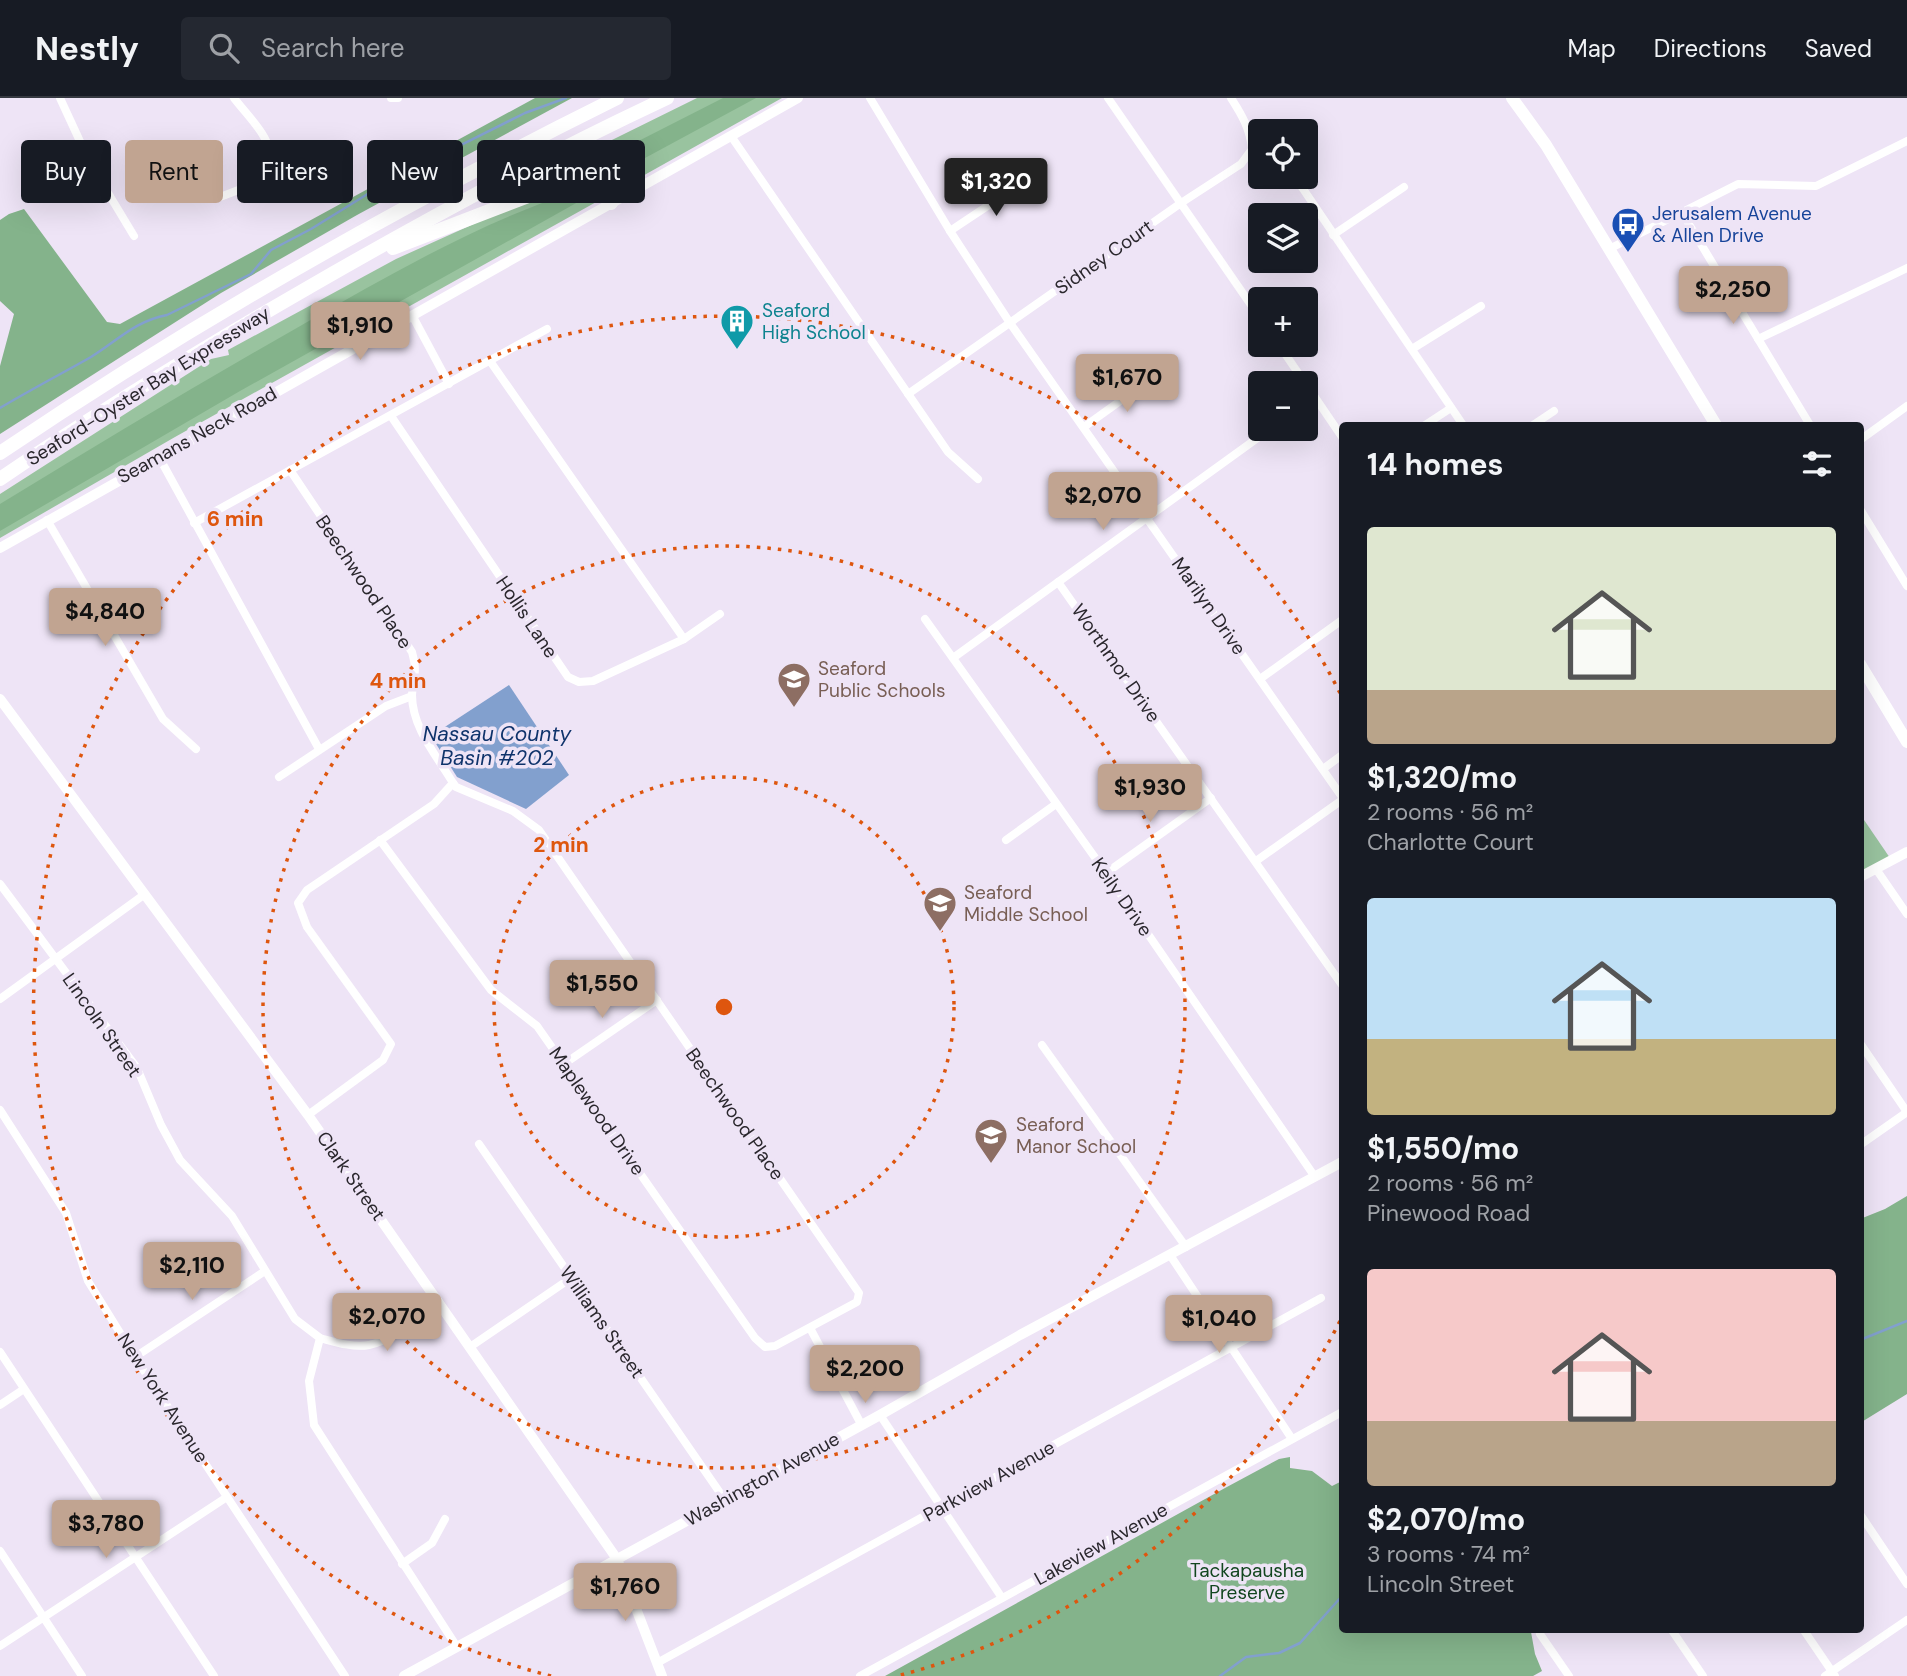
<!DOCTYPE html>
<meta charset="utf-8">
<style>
body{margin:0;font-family:"DM Sans",sans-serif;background:#242831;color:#f1f3f6;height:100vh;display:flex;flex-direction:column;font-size:26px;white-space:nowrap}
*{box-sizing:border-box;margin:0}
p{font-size:23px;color:#9ea1a6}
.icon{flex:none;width:38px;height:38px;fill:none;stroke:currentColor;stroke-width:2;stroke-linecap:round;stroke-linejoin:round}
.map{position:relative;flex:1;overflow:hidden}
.details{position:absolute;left:1339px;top:324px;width:525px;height:1211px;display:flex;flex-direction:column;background:#171b24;border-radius:7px;box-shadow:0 7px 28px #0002}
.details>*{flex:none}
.banner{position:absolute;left:21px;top:42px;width:665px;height:63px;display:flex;gap:14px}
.fabs{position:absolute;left:1248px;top:21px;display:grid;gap:14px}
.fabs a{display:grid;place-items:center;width:70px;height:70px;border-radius:7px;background:#171b24;box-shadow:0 7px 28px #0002;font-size:35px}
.price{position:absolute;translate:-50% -60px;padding:0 16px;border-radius:7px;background:#c1a491;color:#111;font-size:23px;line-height:46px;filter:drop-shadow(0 2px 4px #0008)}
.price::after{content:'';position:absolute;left:50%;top:42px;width:21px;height:16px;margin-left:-10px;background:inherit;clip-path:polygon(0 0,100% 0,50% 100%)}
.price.on{background:#222;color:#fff}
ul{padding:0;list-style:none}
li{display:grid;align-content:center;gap:14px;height:371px;padding:0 28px}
li span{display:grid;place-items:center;height:217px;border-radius:7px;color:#555}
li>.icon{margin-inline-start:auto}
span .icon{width:126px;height:126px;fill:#fffc;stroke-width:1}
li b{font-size:30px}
h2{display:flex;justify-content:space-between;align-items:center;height:84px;padding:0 28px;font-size:30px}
.chip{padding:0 24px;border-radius:7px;background:#171b24;box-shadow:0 7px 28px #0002;font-size:24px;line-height:63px}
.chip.on{background:#c1a491;color:#111}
header{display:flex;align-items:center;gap:42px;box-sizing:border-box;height:98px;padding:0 35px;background:#171b24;border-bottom:2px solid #363941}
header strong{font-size:33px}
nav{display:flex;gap:38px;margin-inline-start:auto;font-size:24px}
.search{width:490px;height:63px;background:#242831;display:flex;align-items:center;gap:18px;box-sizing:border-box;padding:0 24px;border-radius:7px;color:#9ea1a6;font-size:26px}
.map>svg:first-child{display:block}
.green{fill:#99c39f}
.forest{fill:#84b38b}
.water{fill:#82a0ce}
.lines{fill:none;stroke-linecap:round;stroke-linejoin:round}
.stream{stroke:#82a0ce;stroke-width:2.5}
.minor{stroke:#fff;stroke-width:8}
.tertiary{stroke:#fff;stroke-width:10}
.primary{stroke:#fff;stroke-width:12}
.motorway{stroke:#fff;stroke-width:14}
.ring{fill:none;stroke:#de560e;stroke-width:3.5;stroke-dasharray:3.5 7}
.labels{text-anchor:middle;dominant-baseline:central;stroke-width:7;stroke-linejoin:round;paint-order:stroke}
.transit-label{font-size:19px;fill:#164399;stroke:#eee4f6;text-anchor:start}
.street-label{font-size:19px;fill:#2a272d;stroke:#eee4f6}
.culture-label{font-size:19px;fill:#0d838f;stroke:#eee4f6;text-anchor:start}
.education-label{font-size:19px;fill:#785e54;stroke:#eee4f6;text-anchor:start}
.park-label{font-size:19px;fill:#12461f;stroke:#eee4f6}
.water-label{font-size:21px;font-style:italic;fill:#0f336b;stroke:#eee4f6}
.centre{fill:#de560e;stroke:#eee4f6;stroke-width:3.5}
.ring-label{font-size:21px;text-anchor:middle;font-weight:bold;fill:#de560e;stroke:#eee4f6;stroke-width:7;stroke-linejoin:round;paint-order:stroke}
</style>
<header>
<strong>Nestly</strong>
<div class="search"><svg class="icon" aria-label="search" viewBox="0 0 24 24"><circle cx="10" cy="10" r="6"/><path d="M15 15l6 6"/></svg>Search here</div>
<nav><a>Map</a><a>Directions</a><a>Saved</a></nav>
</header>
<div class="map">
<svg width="1907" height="1578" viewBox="0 0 1907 1578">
<rect width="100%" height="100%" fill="#eee4f6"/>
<g class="green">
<path d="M697 0H782L623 89C608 91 597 75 580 76 564 78 523 96 505 102L508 97 539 78Z"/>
<polygon points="581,85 601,99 598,103 175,339 0,440 0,396 211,261 229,257 228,252 396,161 498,115"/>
<polygon points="1860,716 1890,760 1860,776"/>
</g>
<g class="forest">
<polygon points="535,0 572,0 357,117 221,195 0,336 0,268 14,216 0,203 0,122 9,116 24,111 107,224 120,226"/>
<polygon points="723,0 756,0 645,60 625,74 611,57"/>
<path d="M573 94 578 104 240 293 0 433V406C100 345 200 285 302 227 389 177 477 126 573 94Z"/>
<polygon points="1907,1098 1907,1296 1860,1325 1860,1121 1885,1111"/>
<polygon points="1290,1359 1290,1370 1312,1373 1332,1388 1342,1383 1342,1531 1535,1531 1531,1534 1535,1556 1542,1573 1533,1578 885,1578 1225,1390 1279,1361"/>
</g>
<polygon class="water" points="509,587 569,677 526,711 457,679 431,638"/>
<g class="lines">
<g class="stream">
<path d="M0 310C30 292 61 276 91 259 117 243 135 223 167 217L251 176 271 152 311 131 387 84 525 15 566 0"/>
<polyline points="1860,1242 1907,1223"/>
<polyline points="1220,1578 1246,1559 1279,1555 1300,1545 1342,1498"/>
</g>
<g class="minor">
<polyline points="60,0 90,65 134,138"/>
<polyline points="391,0 398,0"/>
<polyline points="870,0 950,133 1010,225 1342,699"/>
<polyline points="1108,0 1260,220"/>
<polyline points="731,38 948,354 978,381"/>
<polyline points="1295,79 1463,327"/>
<path d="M220 99 241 91 272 70C274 41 250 21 234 0"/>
<polyline points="1681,113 1810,327"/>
<polyline points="950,133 1025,83"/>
<polyline points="1333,137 1404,89"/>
<polyline points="1609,151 1738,86 1816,88 1907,43"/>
<polyline points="412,217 449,286"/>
<polyline points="1758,241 1907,170"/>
<polyline points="1279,247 1305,285"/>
<polyline points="1412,251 1481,208"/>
<polyline points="490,263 684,541"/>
<polyline points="1306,286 1342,339"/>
<path d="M908 296 1181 105 1241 66 1252 51C1250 31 1242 17 1231 0"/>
<polyline points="1306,305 1314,299"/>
<polyline points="391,318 568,579 579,584 593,583 684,541 720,516"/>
<polyline points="1425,327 1451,310"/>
<polyline points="1533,327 1554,313"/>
<polyline points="1084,329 1152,280"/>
<polyline points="1860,342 1907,308"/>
<polyline points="159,359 319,651"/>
<path d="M290 372 412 554C418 576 413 577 412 597 412 630 437 658 453 685L456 689 513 713 539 732 859 1195 857 1204 775 1248 765 1249 755 1240 537 928 491 892 380 742"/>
<polyline points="1860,411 1907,488"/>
<polyline points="47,422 163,621 196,651"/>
<polyline points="194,425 547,231"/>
<polyline points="1058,484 1342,887"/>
<polyline points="925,521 1106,775 1315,1079"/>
<polyline points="953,560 1270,331"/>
<polyline points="1260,581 1342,522"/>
<polyline points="1323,671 1342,657"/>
<polyline points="279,679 386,608 412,598"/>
<polyline points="1006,742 1056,706"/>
<polyline points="1256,763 1342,702"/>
<polyline points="1876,771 1907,816"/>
<polyline points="1106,775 1211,700"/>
<polyline points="0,786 137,970 161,1027 180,1062 232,1118 295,1221 320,1240 309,1283 314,1327 457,1549"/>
<polyline points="0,901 145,796"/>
<polyline points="1860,945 1907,1014"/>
<polyline points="1042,947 1186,1149"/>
<polyline points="564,966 657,902"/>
<polyline points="0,1012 66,1115 88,1183 135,1259 345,1578"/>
<polyline points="308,1017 383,962 391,946 307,829 298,805 307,792 434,706 453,685"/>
<polyline points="479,1046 725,1402"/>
<polyline points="1860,1047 1907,1014"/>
<polyline points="1170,1157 1292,1341"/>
<polyline points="810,1230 861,1326"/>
<path d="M320 1240C335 1244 353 1250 369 1247 395 1242 418 1220 439 1204"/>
<polyline points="470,1249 571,1180"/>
<polyline points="0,1254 214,1578"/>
<polyline points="135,1259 265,1173"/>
<polyline points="0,1307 24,1291"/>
<polyline points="880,1317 1002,1500"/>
<polyline points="1860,1416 1907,1486"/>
<polyline points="0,1453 82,1578"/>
<polyline points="402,1466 432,1445 445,1421"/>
<polyline points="1671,1531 1703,1578"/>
<polyline points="1803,1531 1835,1578"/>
<polyline points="1540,1536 1569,1578"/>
<polyline points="0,1548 227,1399"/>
<polyline points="657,1565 1321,1200"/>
<polyline points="860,1578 1342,1314"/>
<polyline points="1825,1578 1907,1522"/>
</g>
<g class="tertiary">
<polyline points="0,450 798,0"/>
<polyline points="0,601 308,1017 617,1461 662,1578"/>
<polyline points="1860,779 1907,754"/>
<polyline points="404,1578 880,1317 1020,1237 1342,1064"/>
</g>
<g class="primary">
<polyline points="1512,0 1546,47 1716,327"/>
<polyline points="1860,566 1907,644"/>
</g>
<g class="motorway">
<path d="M393 150 565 84C590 80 598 83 611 105"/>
<path d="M0 355C197 222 405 105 617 0"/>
<path d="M0 381C101 312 205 249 311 188 427 121 545 57 667 0"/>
</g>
</g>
<g class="ring">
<circle cx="724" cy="909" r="230"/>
<circle cx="724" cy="909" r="461"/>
<path d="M1340 1223A691 691 0 0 1 897 1578M551 1578A691 691 0 1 1 1340 595"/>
</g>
<defs>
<symbol id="bus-pin" viewBox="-11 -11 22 30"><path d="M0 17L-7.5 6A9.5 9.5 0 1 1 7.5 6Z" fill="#1a4fb4" stroke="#eee4f6"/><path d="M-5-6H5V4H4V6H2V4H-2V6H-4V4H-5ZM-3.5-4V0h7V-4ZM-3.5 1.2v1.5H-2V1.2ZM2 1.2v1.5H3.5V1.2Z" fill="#fff"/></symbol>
<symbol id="building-pin" viewBox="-11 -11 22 30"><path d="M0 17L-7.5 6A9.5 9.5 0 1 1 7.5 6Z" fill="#0f9aa8" stroke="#eee4f6"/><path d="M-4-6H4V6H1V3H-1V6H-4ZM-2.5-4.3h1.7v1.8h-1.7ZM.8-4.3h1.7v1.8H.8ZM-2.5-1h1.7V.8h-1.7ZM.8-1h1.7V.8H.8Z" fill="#fff"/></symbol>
<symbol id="school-pin" viewBox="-11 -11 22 30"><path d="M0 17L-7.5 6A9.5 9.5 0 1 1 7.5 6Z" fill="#8d6e63" stroke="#eee4f6"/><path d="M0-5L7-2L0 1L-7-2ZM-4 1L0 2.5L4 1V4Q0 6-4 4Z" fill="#fff"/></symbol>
</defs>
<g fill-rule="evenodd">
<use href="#bus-pin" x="1609" y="107" width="38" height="52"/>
<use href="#building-pin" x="718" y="204" width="38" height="52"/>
<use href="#school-pin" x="775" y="562" width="38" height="52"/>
<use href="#school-pin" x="921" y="786" width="38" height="52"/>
<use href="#school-pin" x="972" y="1018" width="38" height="52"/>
</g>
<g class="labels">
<g class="transit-label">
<text x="1652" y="115">Jerusalem Avenue<tspan x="1652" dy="22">&amp; Allen Drive</tspan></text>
</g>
<g class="street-label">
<text transform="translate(1104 159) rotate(-35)">Sidney Court</text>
<text transform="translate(148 288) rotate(-32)">Seaford-Oyster Bay Expressway</text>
<text transform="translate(197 337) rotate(-29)">Seamans Neck Road</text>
<text transform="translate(364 484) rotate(56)">Beechwood Place</text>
<text transform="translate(1209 508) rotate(55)">Marilyn Drive</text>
<text transform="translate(527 519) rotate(56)">Hollis Lane</text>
<text transform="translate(1116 565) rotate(55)">Worthmor Drive</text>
<text transform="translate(1122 799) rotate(55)">Keily Drive</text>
<text transform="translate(102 927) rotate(55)">Lincoln Street</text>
<text transform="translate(597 1013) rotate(55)">Maplewood Drive</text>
<text transform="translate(735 1016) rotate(55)">Beechwood Place</text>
<text transform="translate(351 1078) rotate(55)">Clark Street</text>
<text transform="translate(602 1224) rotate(55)">Williams Street</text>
<text transform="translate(163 1300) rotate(57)">New York Avenue</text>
<text transform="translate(762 1381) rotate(-29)">Washington Avenue</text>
<text transform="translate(989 1383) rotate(-29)">Parkview Avenue</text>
<text transform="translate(1101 1446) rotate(-29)">Lakeview Avenue</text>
</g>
<g class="culture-label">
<text x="762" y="212">Seaford<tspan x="762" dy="22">High School</tspan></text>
</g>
<g class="education-label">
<text x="818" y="570">Seaford<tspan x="818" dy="22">Public Schools</tspan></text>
<text x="964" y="794">Seaford<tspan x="964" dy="22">Middle School</tspan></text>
<text x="1016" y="1026">Seaford<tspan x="1016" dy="22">Manor School</tspan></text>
</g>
<g class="park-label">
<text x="1247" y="1472">Tackapausha<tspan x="1247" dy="22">Preserve</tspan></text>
</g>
<g class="water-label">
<text x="497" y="636">Nassau County<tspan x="497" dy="24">Basin #202</tspan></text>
</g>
</g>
<circle cx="724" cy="909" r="10" class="centre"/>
<g class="ring-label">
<text x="235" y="428">6 min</text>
<text x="398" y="590">4 min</text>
<text x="561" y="754">2 min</text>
</g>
</svg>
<div class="fabs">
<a><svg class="icon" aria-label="locate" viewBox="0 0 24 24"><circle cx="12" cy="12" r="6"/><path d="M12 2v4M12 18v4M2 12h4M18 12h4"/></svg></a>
<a><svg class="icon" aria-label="layers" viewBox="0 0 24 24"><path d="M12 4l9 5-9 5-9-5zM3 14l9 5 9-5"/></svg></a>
<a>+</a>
<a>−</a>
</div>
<b class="price on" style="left:996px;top:120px">$1,320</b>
<b class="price" style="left:1733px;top:228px">$2,250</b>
<b class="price" style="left:360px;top:264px">$1,910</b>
<b class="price" style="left:1127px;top:316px">$1,670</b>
<b class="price" style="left:1103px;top:434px">$2,070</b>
<b class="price" style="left:105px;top:550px">$4,840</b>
<b class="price" style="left:1150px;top:726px">$1,930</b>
<b class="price" style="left:602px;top:922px">$1,550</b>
<b class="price" style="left:192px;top:1204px">$2,110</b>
<b class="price" style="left:387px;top:1255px">$2,070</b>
<b class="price" style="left:1219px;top:1257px">$1,040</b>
<b class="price" style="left:865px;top:1307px">$2,200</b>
<b class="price" style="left:106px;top:1462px">$3,780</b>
<b class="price" style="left:625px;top:1525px">$1,760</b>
<div class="banner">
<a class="chip">Buy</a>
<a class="chip on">Rent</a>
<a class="chip">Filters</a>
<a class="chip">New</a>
<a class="chip">Apartment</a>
</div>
<section class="details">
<h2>14 homes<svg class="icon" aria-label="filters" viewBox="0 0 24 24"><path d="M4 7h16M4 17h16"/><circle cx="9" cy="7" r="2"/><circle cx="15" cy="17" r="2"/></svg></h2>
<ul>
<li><span style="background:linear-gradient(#dfe7d0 75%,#b9a48a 0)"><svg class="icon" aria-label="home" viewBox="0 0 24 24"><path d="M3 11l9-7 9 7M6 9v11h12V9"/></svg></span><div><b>$1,320/mo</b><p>2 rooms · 56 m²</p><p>Charlotte Court</p></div></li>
<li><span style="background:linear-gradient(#bfe0f5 65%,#c2b280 0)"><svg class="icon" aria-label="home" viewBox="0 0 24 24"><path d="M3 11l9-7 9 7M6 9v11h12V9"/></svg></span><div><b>$1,550/mo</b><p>2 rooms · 56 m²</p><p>Pinewood Road</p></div></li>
<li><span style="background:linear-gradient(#f6c9c9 70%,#b9a48a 0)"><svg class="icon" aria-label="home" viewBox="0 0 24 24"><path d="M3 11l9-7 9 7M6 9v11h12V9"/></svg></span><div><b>$2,070/mo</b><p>3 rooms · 74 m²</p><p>Lincoln Street</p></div></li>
</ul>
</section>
</div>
